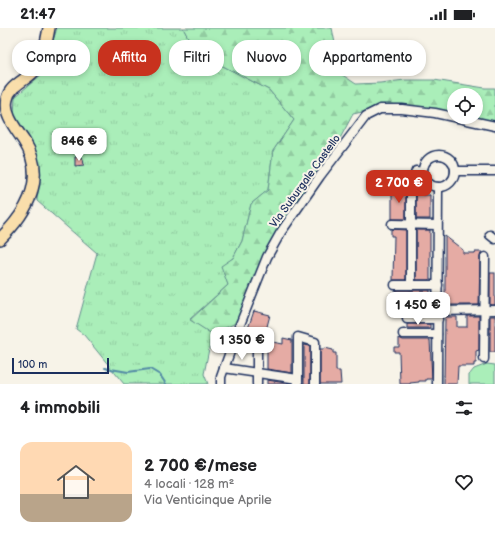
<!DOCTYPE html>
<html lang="it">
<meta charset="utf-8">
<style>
body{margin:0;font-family:"Balsamiq Sans",sans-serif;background:#f6f6f6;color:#202124;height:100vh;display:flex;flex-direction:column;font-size:15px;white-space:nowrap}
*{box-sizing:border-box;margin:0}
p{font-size:13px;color:#757577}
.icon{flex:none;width:22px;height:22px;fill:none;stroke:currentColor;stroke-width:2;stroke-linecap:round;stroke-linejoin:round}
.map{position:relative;height:356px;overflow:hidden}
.sheet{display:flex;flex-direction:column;background:#fff;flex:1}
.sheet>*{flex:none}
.guide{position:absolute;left:12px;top:12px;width:471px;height:36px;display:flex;gap:8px}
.tools{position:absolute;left:447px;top:60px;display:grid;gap:8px}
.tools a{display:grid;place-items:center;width:36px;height:36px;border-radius:50%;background:#fff;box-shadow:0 2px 6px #0003;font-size:20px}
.scale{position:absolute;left:12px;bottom:10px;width:97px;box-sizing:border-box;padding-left:4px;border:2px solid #1b2f5e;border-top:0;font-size:11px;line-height:14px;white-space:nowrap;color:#1b2f5e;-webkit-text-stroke:3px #f7f3e8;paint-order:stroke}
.price{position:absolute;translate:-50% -34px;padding:0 9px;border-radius:8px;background:#fff;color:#222;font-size:13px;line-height:26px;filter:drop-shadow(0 1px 2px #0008)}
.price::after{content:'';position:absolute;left:50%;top:24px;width:12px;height:9px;margin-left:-6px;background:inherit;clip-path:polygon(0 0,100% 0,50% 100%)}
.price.current{background:#c8321e;color:#fff}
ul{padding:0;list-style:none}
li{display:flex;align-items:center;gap:12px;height:100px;padding:0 20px}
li+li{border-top:1px solid #e0e0e0}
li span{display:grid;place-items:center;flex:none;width:112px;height:80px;border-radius:12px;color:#555}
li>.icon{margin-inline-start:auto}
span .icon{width:48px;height:48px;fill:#fffc;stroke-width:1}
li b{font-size:17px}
h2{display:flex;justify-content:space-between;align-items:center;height:48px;padding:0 20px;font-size:17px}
.tag{padding:0 14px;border-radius:16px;background:#fff;box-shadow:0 2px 6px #0003;font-size:14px;line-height:36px}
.tag.current{background:#c8321e;color:#fff}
.status{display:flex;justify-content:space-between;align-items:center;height:28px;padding:0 20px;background:#fff;direction:ltr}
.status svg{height:11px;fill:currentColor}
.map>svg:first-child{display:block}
.grass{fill:url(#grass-tufts);stroke:#628e8c}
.forest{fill:url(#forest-firs);stroke:#628e8c}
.green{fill:#aaeeb9;stroke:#628e8c}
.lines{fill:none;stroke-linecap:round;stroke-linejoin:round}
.stream{stroke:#528aa5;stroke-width:2}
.building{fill:#e5aba4;stroke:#1b2f5e}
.minor-casing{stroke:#1b2f5e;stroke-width:11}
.major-casing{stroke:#1b2f5e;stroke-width:14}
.minor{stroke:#f7f3e8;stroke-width:8}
.major{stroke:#f9deab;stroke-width:11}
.labels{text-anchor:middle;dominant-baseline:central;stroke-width:4;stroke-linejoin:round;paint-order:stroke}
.street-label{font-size:11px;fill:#1b2f5e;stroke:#f7f3e8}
</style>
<div class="status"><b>21:47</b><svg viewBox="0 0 49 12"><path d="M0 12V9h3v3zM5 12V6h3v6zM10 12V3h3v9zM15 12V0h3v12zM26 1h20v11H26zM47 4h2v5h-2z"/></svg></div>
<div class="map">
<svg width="495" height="356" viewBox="0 0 495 356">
<defs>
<pattern id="grass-tufts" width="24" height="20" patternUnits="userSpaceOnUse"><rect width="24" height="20" fill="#aaeeb9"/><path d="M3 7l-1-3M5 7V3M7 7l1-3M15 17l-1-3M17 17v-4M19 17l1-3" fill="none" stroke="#92cca1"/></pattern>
<pattern id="forest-firs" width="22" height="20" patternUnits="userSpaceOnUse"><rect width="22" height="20" fill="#aaeeb9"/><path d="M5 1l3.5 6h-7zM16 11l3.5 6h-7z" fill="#92cca1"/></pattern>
</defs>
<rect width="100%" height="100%" fill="#f7f3e8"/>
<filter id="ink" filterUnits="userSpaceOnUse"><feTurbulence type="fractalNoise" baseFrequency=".025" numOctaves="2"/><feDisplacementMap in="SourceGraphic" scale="8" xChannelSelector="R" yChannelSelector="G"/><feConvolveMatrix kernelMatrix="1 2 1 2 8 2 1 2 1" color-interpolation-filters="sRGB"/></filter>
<g filter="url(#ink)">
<polygon class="grass" points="57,0 183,0 196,24 269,62 294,92 273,123 268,162 251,176 242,213 233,230 222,238 228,257 190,291 212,306 204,346 208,356 124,356 84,307 76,301 97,225 37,173 39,139 31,117 14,88 15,69 42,46"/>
<polygon class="forest" points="183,0 332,0 341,46 356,56 380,55 405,52 434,52 485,60 495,60 495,98 456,89 476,89 476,67 454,67 454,89 380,80 353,86 328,133 266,221 245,291 212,306 190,292 228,257 221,238 233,230 242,213 251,176 268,162 273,123 294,92 269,62 196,24"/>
<polygon class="green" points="487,336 495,337 495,356 469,356 469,347 474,341"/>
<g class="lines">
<polyline class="stream" points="105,340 128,344 150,341 160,347 166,356"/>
</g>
<g class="building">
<circle cx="362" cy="38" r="6"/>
<polygon points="75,129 81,129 82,131 83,131 84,137 75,138"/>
<polygon points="398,159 406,159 406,191 392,191 392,164 394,162 398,162"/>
<polygon points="416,164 421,164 422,167 430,167 430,191 416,191"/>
<polygon points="391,201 406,202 406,252 393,252 394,208 391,208"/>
<rect x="416" y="202" width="14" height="50"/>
<polygon points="445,208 463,222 463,225 475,225 475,224 482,224 480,229 479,277 446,277 445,276"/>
<rect x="490" y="245" width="5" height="32"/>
<polygon points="396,262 430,262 430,271 396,272"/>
<polygon points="402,282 430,282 430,286 404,286 402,290"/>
<polygon points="254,283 270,287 265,306 257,304 256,309 252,311 245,309"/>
<polygon points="467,288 479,288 479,322 476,323 476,335 474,335 474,338 458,338 457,356 444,356 445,289 457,289 457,299 467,299"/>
<rect x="490" y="288" width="5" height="36"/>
<rect x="407" y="296" width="23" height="4"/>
<polygon points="283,310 292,312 292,345 267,341 267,313 283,316"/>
<polygon points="399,310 403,312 430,312 432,351 426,351 426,353 419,353 419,354 410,355 410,356 400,356 399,324 394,324 394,319 399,319"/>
<polygon points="304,317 310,318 310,356 304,356"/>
<polygon points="325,320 333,322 333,325 336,325 336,343 340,343 341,356 320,356 320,321 324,321"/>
<polygon points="267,352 292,356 267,356"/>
</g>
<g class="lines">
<defs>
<g id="minor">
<circle cx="439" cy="143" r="16"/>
<polyline points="455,143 495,143"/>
<polyline points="392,196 437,197"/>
<polyline points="490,207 495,211"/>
<polyline points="395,257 438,257"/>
<polyline points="411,257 411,158 416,143 423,144"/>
<polyline points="398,277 438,276"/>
<polyline points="438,283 495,282"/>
<polyline points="407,291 438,291"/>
<polyline points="403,306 437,306"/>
<polyline points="484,331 485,229"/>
<polyline points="224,340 298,351"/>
<polyline points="221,356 221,349 237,304 267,229 281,204 320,148 366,88 380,81 402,81 435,85 495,98"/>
<polyline points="257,356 257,314"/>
<polyline points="298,356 298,309 315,314 315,356"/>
<polyline points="437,356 438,159"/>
</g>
<path id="major" d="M0 211C28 184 47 149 24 113 16 101 3 86 7 71 10 57 25 53 34 43 44 31 46 15 49 0"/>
</defs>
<use href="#minor" class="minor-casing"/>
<use href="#major" class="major-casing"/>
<use href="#minor" class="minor"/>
<use href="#major" class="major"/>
</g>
</g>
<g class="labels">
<g class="street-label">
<text transform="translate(305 153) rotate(-54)">Via Suburgale Castello</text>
</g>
</g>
</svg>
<div class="tools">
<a><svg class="icon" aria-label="locate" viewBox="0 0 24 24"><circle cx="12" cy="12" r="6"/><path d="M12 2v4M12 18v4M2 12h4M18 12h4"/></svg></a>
</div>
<div class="scale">100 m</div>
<b class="price" style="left:79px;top:134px">846 €</b>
<b class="price current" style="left:399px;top:176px">2 700 €</b>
<b class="price" style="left:418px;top:298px">1 450 €</b>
<b class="price" style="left:242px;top:333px">1 350 €</b>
<div class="guide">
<a class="tag">Compra</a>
<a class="tag current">Affitta</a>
<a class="tag">Filtri</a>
<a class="tag">Nuovo</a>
<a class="tag">Appartamento</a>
</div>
</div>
<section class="sheet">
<h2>4 immobili<svg class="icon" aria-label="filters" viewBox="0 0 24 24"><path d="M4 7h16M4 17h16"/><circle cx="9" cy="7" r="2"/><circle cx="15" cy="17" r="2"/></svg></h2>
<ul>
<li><span style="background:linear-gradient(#ffd9b3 65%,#b9a48a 0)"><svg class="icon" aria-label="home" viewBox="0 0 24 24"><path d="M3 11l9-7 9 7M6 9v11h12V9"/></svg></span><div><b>2 700 €/mese</b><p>4 locali · 128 m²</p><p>Via Venticinque Aprile</p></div><svg class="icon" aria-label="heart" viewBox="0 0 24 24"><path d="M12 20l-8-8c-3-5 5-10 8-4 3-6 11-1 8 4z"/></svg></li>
</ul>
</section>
